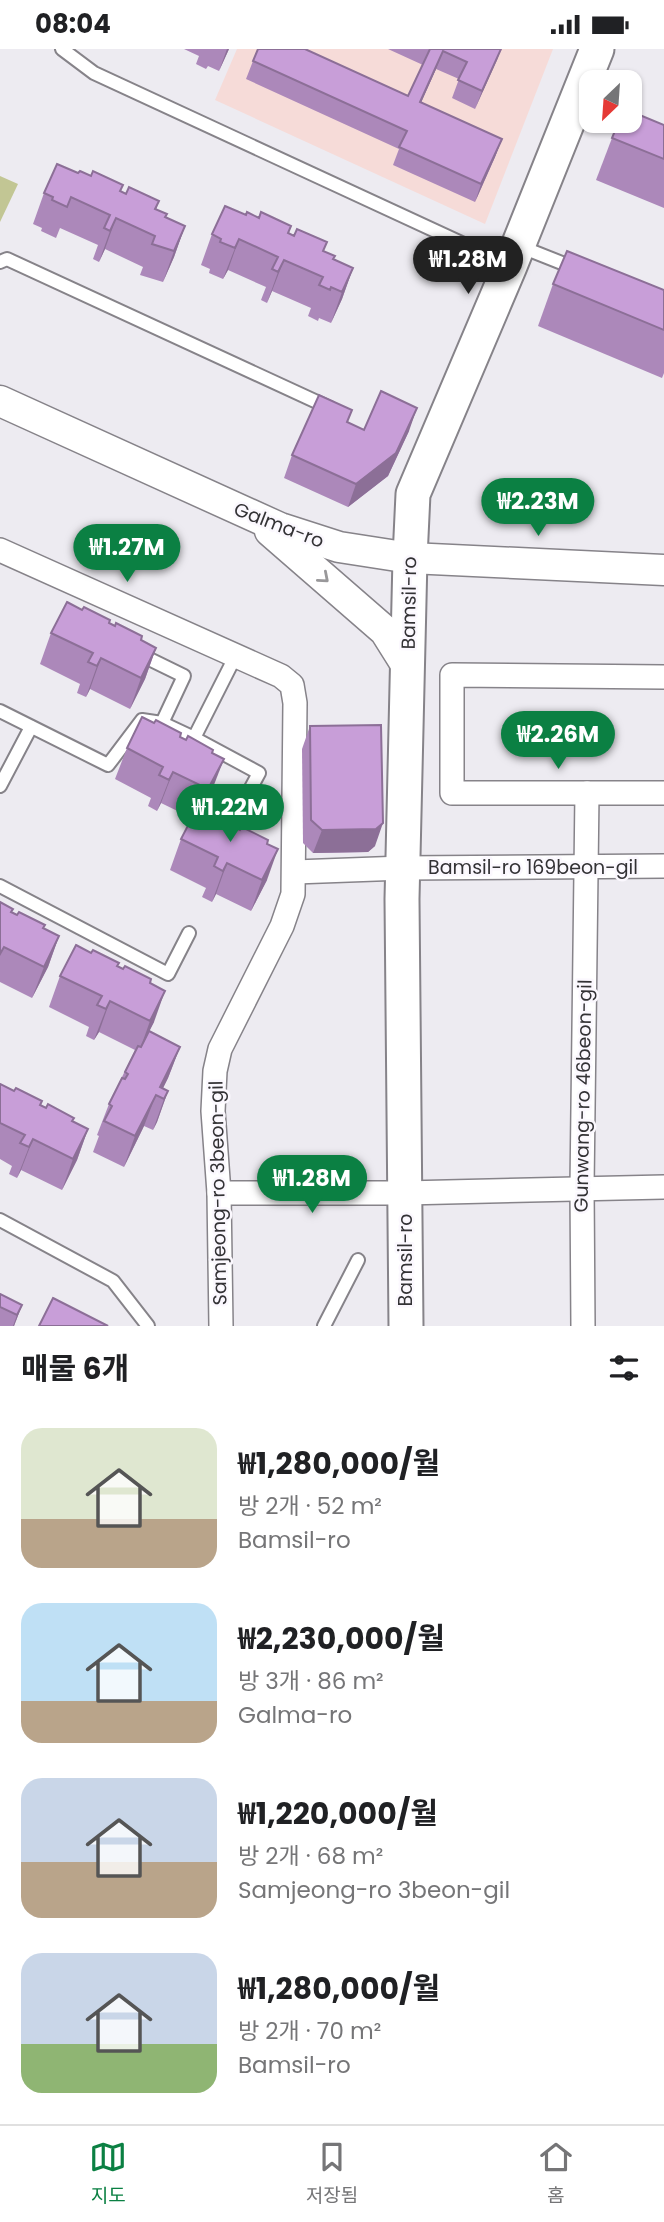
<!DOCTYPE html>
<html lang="ko">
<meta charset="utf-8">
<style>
body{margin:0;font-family:Poppins,"Noto Sans KR",sans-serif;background:#f2f2f2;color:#202124;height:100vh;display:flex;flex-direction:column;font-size:26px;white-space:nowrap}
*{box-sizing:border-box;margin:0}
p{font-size:23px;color:#757577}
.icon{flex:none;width:38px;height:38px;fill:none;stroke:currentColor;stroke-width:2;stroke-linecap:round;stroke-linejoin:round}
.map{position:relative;height:1277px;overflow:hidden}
.sheet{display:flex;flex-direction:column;background:#fff;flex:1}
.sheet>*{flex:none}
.needle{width:46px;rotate:205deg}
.tools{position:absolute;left:579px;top:21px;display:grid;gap:14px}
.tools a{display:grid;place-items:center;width:63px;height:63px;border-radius:14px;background:#fff;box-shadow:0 2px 5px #0004;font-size:35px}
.price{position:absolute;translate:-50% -60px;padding:0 16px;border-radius:24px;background:#0b8043;color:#fff;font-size:23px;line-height:46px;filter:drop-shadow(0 2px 4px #0008)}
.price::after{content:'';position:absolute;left:50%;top:42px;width:21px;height:16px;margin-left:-10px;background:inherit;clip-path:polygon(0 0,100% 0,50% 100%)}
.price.selected{background:#222;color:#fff}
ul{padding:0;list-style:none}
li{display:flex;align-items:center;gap:21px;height:175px;padding:0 21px}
li span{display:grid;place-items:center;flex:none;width:196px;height:140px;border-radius:21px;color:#555}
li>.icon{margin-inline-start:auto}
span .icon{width:84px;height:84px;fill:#fffc;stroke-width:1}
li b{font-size:30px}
h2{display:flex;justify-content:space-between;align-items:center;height:84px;padding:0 21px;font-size:30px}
.status{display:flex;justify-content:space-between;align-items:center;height:49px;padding:0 35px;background:#fff;direction:ltr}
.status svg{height:19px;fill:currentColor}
.tab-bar{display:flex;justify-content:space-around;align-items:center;height:98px;border-top:2px solid #e0e0e0;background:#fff;font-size:19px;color:#757577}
.tab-bar a{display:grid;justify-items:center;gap:4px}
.tab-bar .selected{color:#0b8043}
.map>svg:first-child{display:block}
.education{fill:#f6dbd8}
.green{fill:#c2c694}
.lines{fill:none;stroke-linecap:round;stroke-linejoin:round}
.service-casing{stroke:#868389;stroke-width:16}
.minor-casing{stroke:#868389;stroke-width:26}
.tertiary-casing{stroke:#868389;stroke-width:33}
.secondary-casing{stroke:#868389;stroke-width:37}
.service{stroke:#fff;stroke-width:12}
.minor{stroke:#fff;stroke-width:23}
.tertiary{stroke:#fff;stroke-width:30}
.secondary{stroke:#fff;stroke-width:33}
.wall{fill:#ac88ba}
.shaded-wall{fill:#8c6f97}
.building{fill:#c89ed8;stroke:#8c6f97;stroke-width:2}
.oneway{stroke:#99989a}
.labels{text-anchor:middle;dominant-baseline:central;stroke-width:5;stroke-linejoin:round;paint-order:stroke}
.street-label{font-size:19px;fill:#333235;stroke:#fbf8fe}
</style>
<div class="status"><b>08:04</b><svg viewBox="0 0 49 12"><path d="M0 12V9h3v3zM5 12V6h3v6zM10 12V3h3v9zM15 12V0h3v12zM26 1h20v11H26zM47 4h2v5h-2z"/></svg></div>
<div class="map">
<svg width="664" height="1277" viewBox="0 0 664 1277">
<rect width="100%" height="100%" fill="#edebf1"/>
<polygon class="education" points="237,0 553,0 485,175 215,51"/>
<polygon class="green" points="0,127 18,135 0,173"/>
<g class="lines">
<defs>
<g id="service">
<polyline points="62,0 94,24 509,216"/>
<polyline points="519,197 577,220"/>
<polyline points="0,213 7,210 330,359"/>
<polyline points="137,604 184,627 162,674"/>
<polyline points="0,662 108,716 142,671 162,674 194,689 235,608"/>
<polyline points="194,689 259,724 226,785"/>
<polyline points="0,737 31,678"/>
<polyline points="0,837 168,925 189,884"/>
<polyline points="0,1171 113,1232 148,1277"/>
<polyline points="324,1277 358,1211"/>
</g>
<g id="minor">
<polyline points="0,501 281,627 292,636 295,654 293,845 282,877 220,1000 215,1022 213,1062 219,1144 221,1277"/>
<polyline points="664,628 452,626 452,744 664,744"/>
<polyline points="295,823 403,819 664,817"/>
<polyline points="219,1144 405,1144 664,1138"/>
<polyline points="583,1277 582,1138 587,744"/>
</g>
<g id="tertiary">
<polyline points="0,352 280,479 339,498 410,509 664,521"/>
<polyline points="270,482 385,582 407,617"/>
</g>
<polyline id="secondary" points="406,1277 402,850 410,509 413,445 510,217 597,0"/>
</defs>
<use href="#service" class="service-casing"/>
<use href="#minor" class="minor-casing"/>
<use href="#tertiary" class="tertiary-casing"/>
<use href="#secondary" class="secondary-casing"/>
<use href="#service" class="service"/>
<use href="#minor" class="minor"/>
<use href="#tertiary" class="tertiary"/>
<use href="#secondary" class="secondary"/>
</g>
<g class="wall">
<polygon points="184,0 229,0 219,22 208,17 206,20 196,15 199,7"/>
<polygon points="388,0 501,0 475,60 452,49 459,30 436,20 421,54 502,90 495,108 475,153 393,116 399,100 246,30 253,12 408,47 423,16"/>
<polygon points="664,76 664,159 596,131 612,89"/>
<polygon points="121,143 126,145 159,152 156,161 166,168 185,177 174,208 163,233 140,226 143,218 105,200 99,213 93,210 98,196 60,179 56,189 41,182 42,179 33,175 44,144"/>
<polygon points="288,184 324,202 333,210 353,219 342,250 331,274 319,269 318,272 308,267 311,259 272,242 267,254 261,251 266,238 228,221 223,230 209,224 210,220 201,216 212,185"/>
<polygon points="553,235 664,241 664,324 662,329 538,277"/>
<polygon points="348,374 364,381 409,382 388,427 348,458 284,429 292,406"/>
<polygon points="109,574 156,599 145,630 130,660 90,640 86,648 77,644 80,635 40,615 51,584"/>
<polygon points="310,677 375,797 368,803 313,804 303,794 302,700"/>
<polygon points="180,688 212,704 212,741 201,762 236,775 235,778 267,795 267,831 251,862 216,845 212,853 202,848 206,839 170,821 181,790 192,769 161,754 157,762 148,757 151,749 115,730 127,699"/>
<polygon points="0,853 12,863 59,887 48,918 32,949 0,933"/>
<polygon points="118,917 150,934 154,973 149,982 180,998 168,1029 163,1039 168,1042 157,1073 153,1081 144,1077 124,1118 93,1103 99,1087 97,1086 109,1055 135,1001 99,983 94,991 86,987 89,978 49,958 60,927"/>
<polygon points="0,1035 88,1080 77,1111 62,1141 21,1121 17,1129 9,1125 12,1117 0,1110"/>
<polygon points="0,1245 22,1256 14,1277 0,1277"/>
</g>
<g class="shaded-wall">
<polygon points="227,0 229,0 219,22"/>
<polygon points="501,0 497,11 475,60 482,42"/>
<polygon points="443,2 436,20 413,71 420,53"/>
<polygon points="502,90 495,108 475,153 481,135"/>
<polygon points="116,169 105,200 99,213 110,182"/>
<polygon points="185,177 174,208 163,233 174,202"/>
<polygon points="239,190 228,221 223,230 235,199"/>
<polygon points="284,211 272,242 267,254 278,223"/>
<polygon points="353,219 342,250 331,274 342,243"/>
<polygon points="417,359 409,382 388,427 348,458 356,435"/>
<polygon points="156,599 145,630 130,660 141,629"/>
<polygon points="101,609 90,640 86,648 97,617"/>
<polygon points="224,710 212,741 196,772 208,740"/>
<polygon points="173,723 161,754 157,762 169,731"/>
<polygon points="383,774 375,797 368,803 313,804 322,781"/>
<polygon points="278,800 267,831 251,862 262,831"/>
<polygon points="227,814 216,845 212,853 223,822"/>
<polygon points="59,887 48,918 32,949 44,918"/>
<polygon points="165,942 154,973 139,1003 150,972"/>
<polygon points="110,952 99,983 94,991 106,960"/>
<polygon points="180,998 168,1029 159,1047 160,1038"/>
<polygon points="168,1042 157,1073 153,1081 164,1050"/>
<polygon points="156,1046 144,1077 124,1118 135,1087"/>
<polygon points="88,1080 77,1111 62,1141 73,1110"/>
<polygon points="33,1090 21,1121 17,1129 29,1098"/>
<polygon points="22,1256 14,1277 13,1277 17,1266"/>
</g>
<g class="building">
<polygon points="258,0 305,0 408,47 430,0 501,0 482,42 458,31 467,13 443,2 420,53 502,90 481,135 399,98 407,82 253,12"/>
<polygon points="630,62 664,76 664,110 612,89 619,72 630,72"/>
<polygon points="57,115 78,124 80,122 91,127 93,122 123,136 120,142 126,145 129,138 159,152 155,160 167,165 165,168 185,177 174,202 152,195 155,187 116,169 110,182 104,179 110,166 71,148 67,158 52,151 53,148 44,144"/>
<polygon points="225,157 246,166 247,163 259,169 261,163 291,177 288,184 294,187 297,180 327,193 323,202 335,207 333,210 353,219 342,243 331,238 330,241 319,236 323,228 284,211 278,223 272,220 278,208 239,190 235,199 220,193 221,190 212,185"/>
<polygon points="567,202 664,241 664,281 553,235"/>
<polygon points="381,342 417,359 396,404 356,435 292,406 319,346 352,361 347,373 364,381"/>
<polygon points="67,553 82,561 84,558 110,571 109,574 115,577 116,574 142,587 141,591 156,599 141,629 101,609 97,617 88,613 93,604 51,584"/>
<polygon points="142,668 154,674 156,671 181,684 180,688 186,691 188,687 213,701 212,704 224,710 208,740 173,723 169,731 159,726 163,718 127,699"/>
<polygon points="381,676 383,774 376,780 322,781 311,771 310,677"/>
<polygon points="197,759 208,765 210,762 236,775 234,778 240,781 242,778 268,791 267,795 278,800 262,831 227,814 223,822 214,817 218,808 181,790"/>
<polygon points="0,853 13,860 11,863 17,866 19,863 45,876 43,879 59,887 44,918 4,898 0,905"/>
<polygon points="76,896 91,904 93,901 119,914 117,917 123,920 125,917 151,930 150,934 165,942 150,972 110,952 106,960 97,956 102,947 60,927"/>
<polygon points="149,982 180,998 160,1038 168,1042 164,1050 156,1046 135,1087 104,1072 112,1057 109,1055 122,1029 125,1030 128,1025 125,1023 138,997 141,998"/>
<polygon points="0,1035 14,1042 16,1039 42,1052 40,1056 46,1059 48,1055 74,1069 72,1072 88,1080 73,1110 33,1090 29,1098 20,1094 25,1086 0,1074"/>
<polygon points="0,1245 22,1256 17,1266 0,1258"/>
<polygon points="53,1249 108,1277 39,1277"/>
</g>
<defs><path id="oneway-chevron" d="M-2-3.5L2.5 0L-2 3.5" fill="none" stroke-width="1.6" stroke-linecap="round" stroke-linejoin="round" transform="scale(1.75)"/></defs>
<use class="oneway" href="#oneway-chevron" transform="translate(324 529) rotate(41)"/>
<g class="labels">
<g class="street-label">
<text transform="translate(279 476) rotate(21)">Galma-ro</text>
<text transform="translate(409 554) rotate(-89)">Bamsil-ro</text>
<text x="533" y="818">Bamsil-ro 169beon-gil</text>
<text transform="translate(583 1047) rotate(-89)">Gunwang-ro 46beon-gil</text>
<text transform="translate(218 1144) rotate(-91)">Samjeong-ro 3beon-gil</text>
<text transform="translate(405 1211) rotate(-90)">Bamsil-ro</text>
</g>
</g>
</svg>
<div class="tools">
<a><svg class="needle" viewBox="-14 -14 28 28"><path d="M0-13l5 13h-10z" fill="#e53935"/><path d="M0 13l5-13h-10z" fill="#757577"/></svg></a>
</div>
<b class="price selected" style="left:468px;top:247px">₩1.28M</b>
<b class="price" style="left:538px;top:489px">₩2.23M</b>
<b class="price" style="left:127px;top:535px">₩1.27M</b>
<b class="price" style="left:558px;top:722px">₩2.26M</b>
<b class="price" style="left:230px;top:795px">₩1.22M</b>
<b class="price" style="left:312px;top:1166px">₩1.28M</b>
</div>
<section class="sheet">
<h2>매물 6개<svg class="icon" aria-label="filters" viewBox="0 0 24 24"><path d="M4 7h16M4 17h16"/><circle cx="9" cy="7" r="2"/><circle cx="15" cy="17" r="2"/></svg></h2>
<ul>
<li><span style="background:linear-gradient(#dfe7d0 65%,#b9a48a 0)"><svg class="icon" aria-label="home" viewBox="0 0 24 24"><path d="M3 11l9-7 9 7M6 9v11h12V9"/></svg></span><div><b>₩1,280,000/월</b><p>방 2개 · 52 m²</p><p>Bamsil-ro</p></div></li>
<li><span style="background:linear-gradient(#bfe0f5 70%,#b9a48a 0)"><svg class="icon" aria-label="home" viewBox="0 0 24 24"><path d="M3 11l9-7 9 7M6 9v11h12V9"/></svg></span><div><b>₩2,230,000/월</b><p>방 3개 · 86 m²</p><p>Galma-ro</p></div></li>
<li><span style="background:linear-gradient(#c9d6e8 60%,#b9a48a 0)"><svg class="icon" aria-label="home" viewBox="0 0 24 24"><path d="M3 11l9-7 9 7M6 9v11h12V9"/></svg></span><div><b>₩1,220,000/월</b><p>방 2개 · 68 m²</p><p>Samjeong-ro 3beon-gil</p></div></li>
<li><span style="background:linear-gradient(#c9d6e8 65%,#8fb573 0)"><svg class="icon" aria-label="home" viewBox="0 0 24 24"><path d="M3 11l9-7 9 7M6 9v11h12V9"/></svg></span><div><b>₩1,280,000/월</b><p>방 2개 · 70 m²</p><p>Bamsil-ro</p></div></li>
</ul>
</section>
<nav class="tab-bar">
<a class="selected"><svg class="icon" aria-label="map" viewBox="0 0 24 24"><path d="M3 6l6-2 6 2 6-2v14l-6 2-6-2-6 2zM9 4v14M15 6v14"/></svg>지도</a>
<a><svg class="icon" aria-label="saved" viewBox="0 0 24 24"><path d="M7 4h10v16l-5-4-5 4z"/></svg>저장됨</a>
<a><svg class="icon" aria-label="home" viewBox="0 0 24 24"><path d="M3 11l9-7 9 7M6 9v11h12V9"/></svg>홈</a>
</nav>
